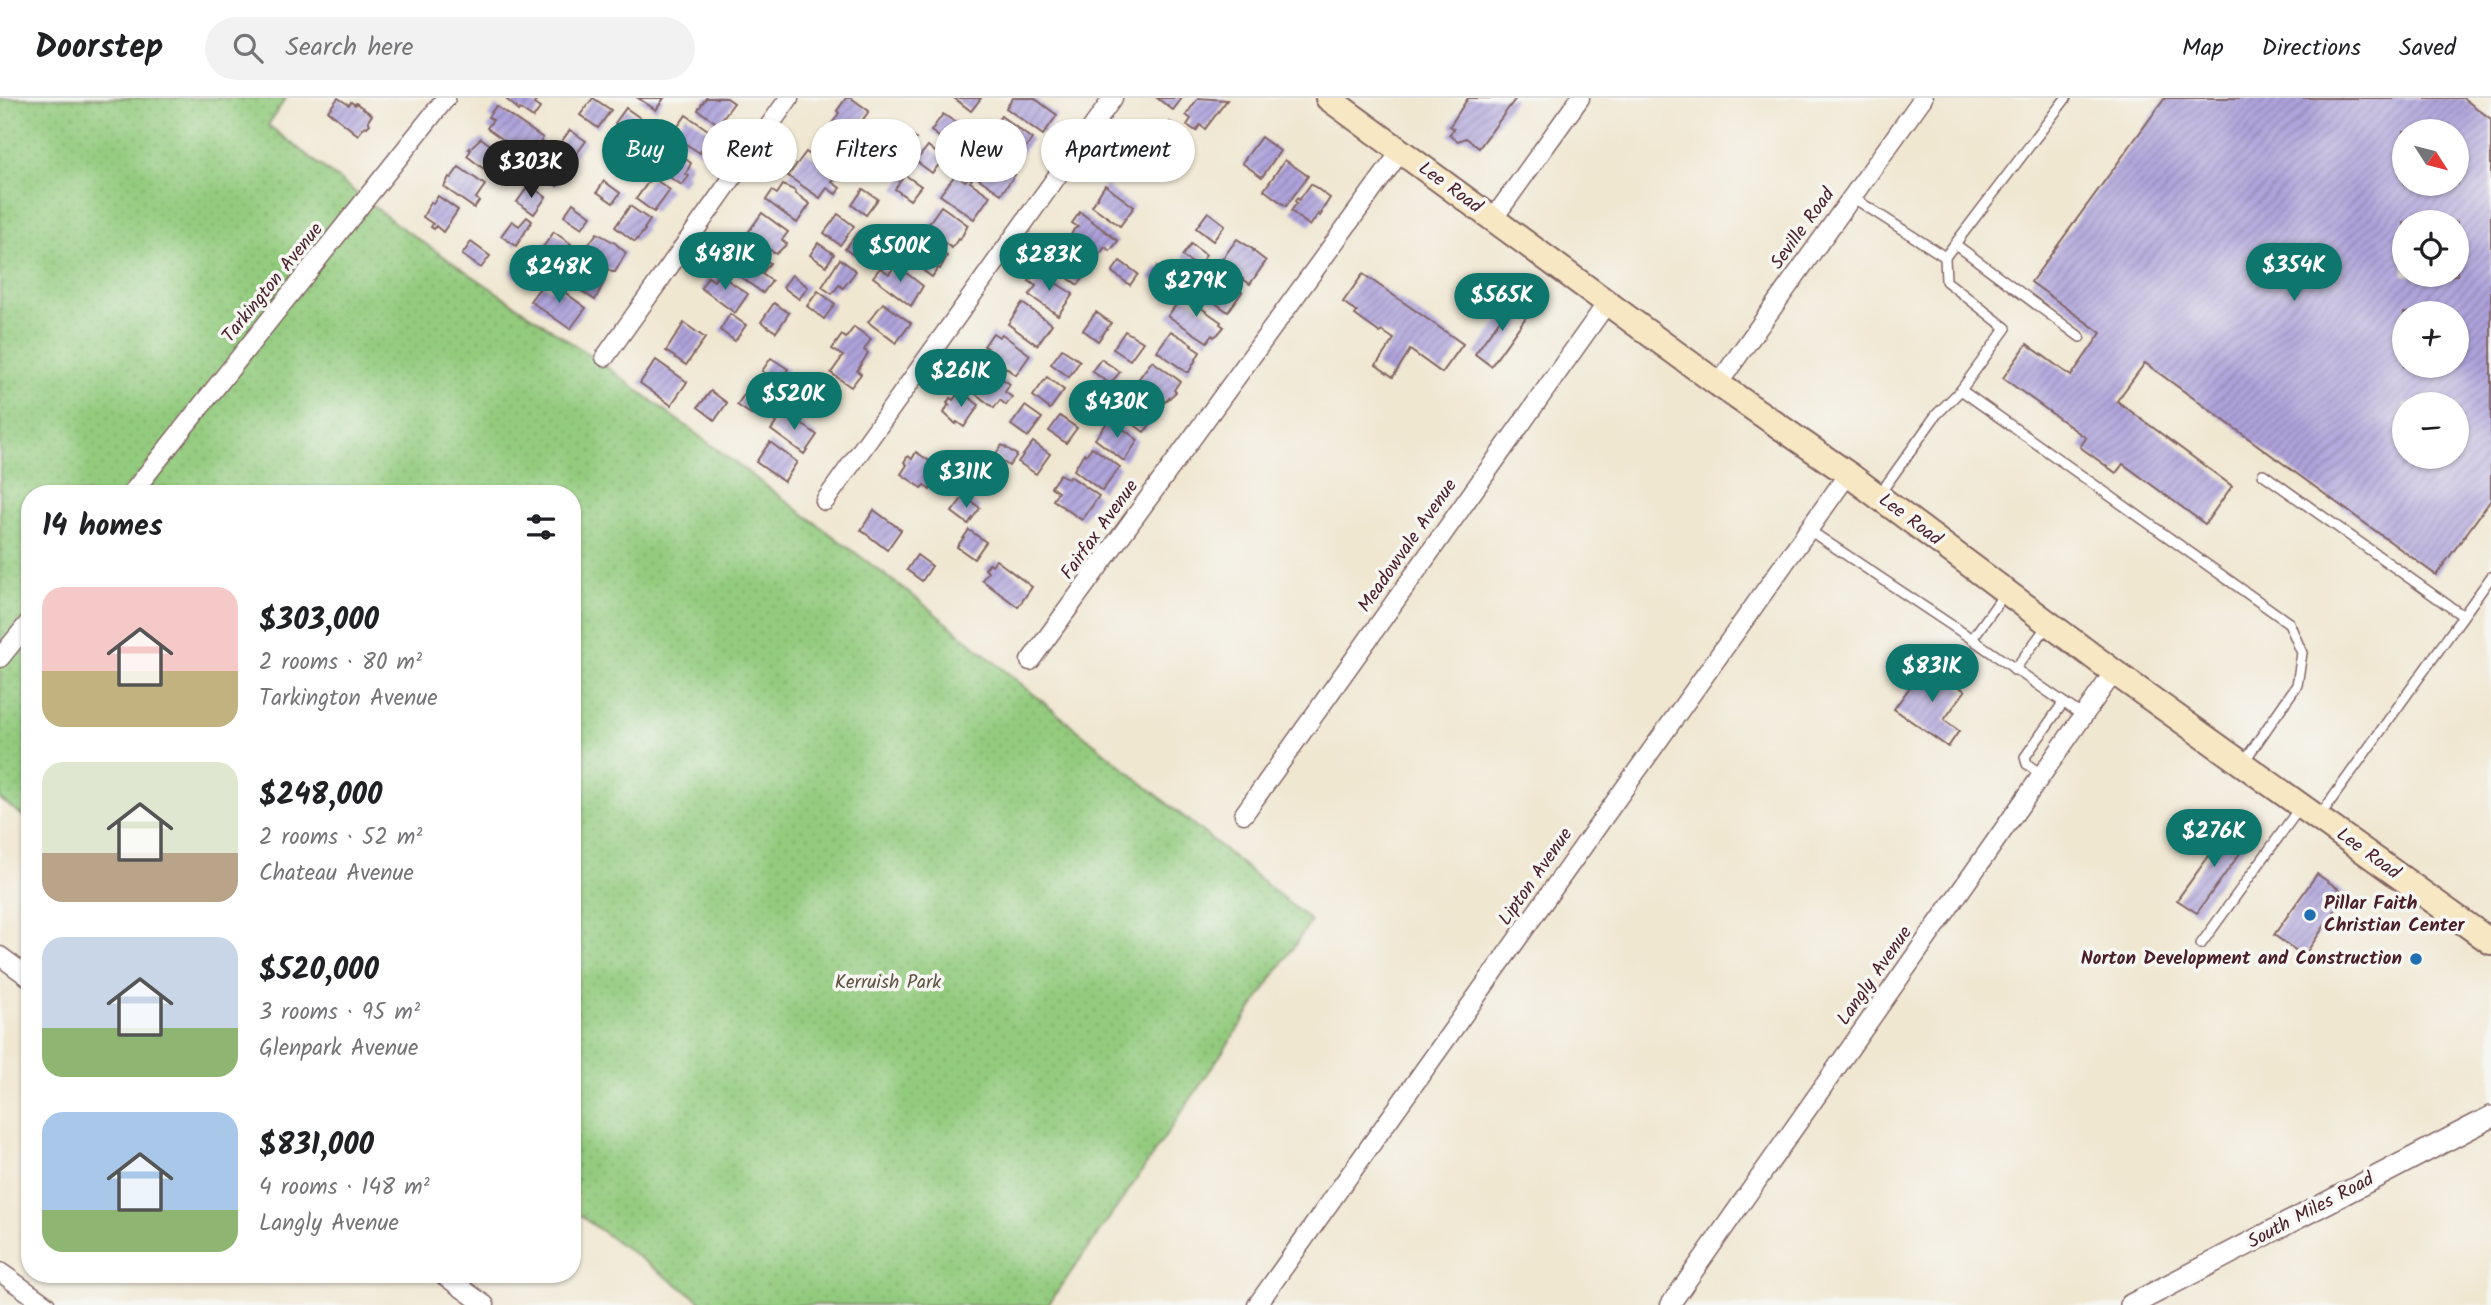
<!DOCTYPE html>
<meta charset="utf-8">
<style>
body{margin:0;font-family:Kalam,sans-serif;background:#f2f2f2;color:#202124;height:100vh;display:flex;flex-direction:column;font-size:26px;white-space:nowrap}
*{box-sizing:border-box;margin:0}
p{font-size:23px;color:#757577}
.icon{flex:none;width:38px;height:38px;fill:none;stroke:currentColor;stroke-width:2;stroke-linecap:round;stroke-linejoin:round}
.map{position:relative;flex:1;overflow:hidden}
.panel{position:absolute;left:21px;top:387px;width:560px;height:798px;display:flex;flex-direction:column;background:#fff;border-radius:28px;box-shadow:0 2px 5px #0004}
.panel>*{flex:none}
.top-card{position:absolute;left:602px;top:21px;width:665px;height:63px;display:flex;gap:14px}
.needle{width:46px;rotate:126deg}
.buttons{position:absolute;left:2392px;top:21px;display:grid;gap:14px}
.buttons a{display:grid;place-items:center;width:77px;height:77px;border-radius:50%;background:#fff;box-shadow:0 2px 5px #0004;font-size:35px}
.price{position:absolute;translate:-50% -60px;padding:0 16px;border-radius:24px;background:#0f766e;color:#fff;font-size:23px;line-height:46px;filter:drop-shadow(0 2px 4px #0008)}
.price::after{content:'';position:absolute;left:50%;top:42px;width:21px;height:16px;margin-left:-10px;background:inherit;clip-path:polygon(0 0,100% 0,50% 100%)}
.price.active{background:#222;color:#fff}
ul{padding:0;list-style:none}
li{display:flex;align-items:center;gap:21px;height:175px;padding:0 21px}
li span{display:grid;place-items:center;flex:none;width:196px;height:140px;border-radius:21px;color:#555}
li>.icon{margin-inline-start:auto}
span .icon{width:84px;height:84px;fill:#fffc;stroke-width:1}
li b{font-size:30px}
h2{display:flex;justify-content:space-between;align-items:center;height:84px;padding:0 21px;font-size:30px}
.tag{padding:0 24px;border-radius:32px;background:#fff;box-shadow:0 2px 5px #0004;font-size:24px;line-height:63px}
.tag.active{background:#0f766e;color:#fff}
header{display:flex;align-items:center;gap:42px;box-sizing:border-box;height:98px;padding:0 35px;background:#fff;border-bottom:2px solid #e0e0e0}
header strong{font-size:33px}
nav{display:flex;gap:38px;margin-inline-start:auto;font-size:24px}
.search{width:490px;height:63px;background:#f2f2f2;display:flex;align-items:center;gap:18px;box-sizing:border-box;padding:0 24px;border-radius:38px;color:#757577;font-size:26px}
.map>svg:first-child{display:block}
.park{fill:url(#park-dots);stroke:#6e7554;stroke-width:2}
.building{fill:url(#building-hatch);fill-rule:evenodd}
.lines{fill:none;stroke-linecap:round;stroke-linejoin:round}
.service-casing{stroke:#846565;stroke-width:12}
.minor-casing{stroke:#846565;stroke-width:21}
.tertiary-casing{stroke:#846565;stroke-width:24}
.secondary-casing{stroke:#846565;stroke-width:28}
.service{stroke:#fff;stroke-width:9}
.minor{stroke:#fff;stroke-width:18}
.tertiary{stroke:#fff;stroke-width:21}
.secondary{stroke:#f7e8c3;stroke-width:24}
.poi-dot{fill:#1f6fb2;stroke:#f6f6f2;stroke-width:2.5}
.labels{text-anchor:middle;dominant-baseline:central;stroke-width:7;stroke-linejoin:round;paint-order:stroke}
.street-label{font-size:19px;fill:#4a1f2b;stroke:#f6f6f2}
.poi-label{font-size:19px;font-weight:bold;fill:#4a1f2b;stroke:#f6f6f2;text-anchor:start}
.park-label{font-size:19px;fill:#605344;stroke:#f6f6f2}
</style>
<header>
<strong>Doorstep</strong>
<div class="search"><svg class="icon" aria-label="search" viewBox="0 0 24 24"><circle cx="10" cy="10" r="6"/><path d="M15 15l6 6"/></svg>Search here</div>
<nav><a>Map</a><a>Directions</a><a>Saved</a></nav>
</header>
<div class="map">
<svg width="2491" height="1207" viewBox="0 0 2491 1207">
<defs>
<pattern id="park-dots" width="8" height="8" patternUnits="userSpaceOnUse" patternTransform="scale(1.75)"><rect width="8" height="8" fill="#93cb7e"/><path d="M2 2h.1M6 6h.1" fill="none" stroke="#80ae6d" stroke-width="1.8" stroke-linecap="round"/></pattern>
<pattern id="building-hatch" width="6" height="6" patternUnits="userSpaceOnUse" patternTransform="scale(1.75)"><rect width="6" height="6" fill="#aea3db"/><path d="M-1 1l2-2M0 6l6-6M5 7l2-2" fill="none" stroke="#9084b2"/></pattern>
</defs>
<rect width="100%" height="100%" fill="#f6f6f2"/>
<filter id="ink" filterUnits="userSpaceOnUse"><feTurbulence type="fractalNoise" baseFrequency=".0143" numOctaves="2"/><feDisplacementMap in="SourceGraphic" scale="14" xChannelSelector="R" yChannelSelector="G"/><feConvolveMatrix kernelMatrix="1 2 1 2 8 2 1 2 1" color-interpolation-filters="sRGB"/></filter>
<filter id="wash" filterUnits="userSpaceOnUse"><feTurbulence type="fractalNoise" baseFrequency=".00686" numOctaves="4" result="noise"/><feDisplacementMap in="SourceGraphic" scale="28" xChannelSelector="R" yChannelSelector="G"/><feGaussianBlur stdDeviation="1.57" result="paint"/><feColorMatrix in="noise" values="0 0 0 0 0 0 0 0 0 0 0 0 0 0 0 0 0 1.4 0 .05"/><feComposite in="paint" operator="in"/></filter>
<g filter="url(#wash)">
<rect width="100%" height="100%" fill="#f0e7d1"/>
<polygon class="park" points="0,0 286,0 268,27 399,128 604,267 916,500 1311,823 1129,1092 1048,1207 706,1207 572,1112 572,396 30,396 30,723 0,701"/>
<g id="blocks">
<g class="building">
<polygon points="338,0 349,7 351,4 355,7 356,5 372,17 368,23 370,26 367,29 365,28 358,37 328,13"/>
<polygon points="509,0 538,0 534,6 540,10 533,20 520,11 518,13 516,11 517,10 507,2"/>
<polygon points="593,0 611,12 598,30 580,17"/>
<polygon points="638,0 664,0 656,12"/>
<polygon points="706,0 727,0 734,5 718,26 698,12"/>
<polygon points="846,0 851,0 869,13 854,34 856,36 848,48 827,33 839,15 837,13"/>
<polygon points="954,0 981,0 971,13"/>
<polygon points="1013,0 1034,0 1057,17 1043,37 1006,10"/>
<polygon points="1157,0 1182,0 1173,12"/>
<polygon points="1198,0 1227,2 1205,31 1200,27 1196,33 1187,27 1191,21 1186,17"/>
<polygon points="1468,0 1516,0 1479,50 1466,40 1458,43 1449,37 1454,31 1450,28"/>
<path d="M2165 0H2463L2491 21V402L2436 477 2145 265 2117 303 2232 388 2205 426 2123 366 2116 375 2080 349 2086 340 2003 280 2027 246 2071 278 2101 235 2031 184ZM2404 33H2457V86H2404ZM2404 124H2457V177H2404ZM2404 215H2457V268H2404ZM2404 306H2457V359H2404Z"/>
<polygon points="496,8 543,40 541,43 548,49 551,45 560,52 556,57 544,54 540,59 529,60 487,30 493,22 488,19"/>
<polygon points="626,10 643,22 631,37 615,25"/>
<polygon points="943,16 961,28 949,46 931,33"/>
<polygon points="686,17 711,34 700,55 672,37"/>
<polygon points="1001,18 1032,41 1016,64 984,41"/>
<polygon points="1170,24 1184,34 1173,49 1160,39"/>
<polygon points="901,29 916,41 907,51 892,39"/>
<polygon points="570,32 586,43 575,58 559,47"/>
<polygon points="1136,32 1152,44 1141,59 1125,47"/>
<polygon points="1261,39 1280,53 1262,79 1242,65"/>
<polygon points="481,40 498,53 484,71 467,58 471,52 469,51"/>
<polygon points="928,48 944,61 932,75 916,63"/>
<polygon points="676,50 683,54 680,57 691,65 686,76 689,78 682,87 656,71 671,51 674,53"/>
<polygon points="978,50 1015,77 1001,96 963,70 966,66 959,60 965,51 973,57"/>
<polygon points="625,53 640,64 632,75 617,64"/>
<polygon points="806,54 837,76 832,84 840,90 836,96 827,90 820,100 788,78"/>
<polygon points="551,61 567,73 557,88 540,76"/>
<polygon points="1285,62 1308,78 1286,108 1264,92"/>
<polygon points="459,69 485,87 476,100 479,103 474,110 444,89 449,79 451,80"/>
<polygon points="956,76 965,83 969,79 972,81 970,84 990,98 974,121 940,97"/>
<polygon points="905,77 921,88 910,102 895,91"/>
<polygon points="652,79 670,92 654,114 636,101"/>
<polygon points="604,83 620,95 613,105 597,94"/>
<polygon points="1311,86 1330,100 1321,114 1322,115 1320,118 1318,116 1310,128 1291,113 1297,105 1295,103 1297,100 1299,102"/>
<polygon points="529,87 546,99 534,116 517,104"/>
<polygon points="783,87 796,93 795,95 810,106 797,125 766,102 772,93 777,96"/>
<polygon points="1105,87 1134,109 1120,128 1092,108"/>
<polygon points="863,91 878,101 866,117 852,107"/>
<polygon points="438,98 458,112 443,134 436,128 434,131 431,129 433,126 423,119 431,104 433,106"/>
<polygon points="573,105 591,118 582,130 564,118"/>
<polygon points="630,108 650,122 644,131 645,132 635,144 615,129"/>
<polygon points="941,108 968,127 960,142 958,141 952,150 925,131"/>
<polygon points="1080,114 1118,143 1110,153 1105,149 1099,157 1071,137 1074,131 1078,129 1072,125"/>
<polygon points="1208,114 1225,127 1213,143 1196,130"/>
<polygon points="762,115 788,134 782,142 787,146 776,156 747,136"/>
<polygon points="838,116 854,128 840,147 824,135"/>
<polygon points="527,119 532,123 516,148 501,138 512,123 519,128"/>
<polygon points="859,133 878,147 865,165 845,151"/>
<polygon points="554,134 571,146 559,161 572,170 578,164 593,175 595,173 605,182 595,202 541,166 550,154 543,149"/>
<polygon points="597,135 615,145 626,155 615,174 612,174 583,154"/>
<polygon points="1237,141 1254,152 1253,153 1266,163 1250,186 1220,164"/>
<polygon points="471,144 490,158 481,170 462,157"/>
<polygon points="740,144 770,165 762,176 772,183 763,195 724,167 731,157 729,156 731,152 734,153"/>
<polygon points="927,144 947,158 940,171 938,170 932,179 909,162 915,153 918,156"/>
<polygon points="818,145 834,156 826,168 810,157"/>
<polygon points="1191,146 1206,157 1198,169 1182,158"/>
<polygon points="1064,147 1092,168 1078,187 1050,167"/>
<polygon points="522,157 539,169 527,187 510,175"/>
<polygon points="840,161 856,173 843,190 839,187 832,196 822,189"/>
<polygon points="1120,163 1138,176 1130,187 1112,174"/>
<polygon points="896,167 923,188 911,208 873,179 880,170 889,176"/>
<polygon points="1157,168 1169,177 1161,189 1149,180"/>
<polygon points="1037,173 1073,196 1058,217 1029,197 1036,188 1029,183"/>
<polygon points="1214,174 1242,194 1228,214 1200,194"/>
<polygon points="719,176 748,196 735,215 701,190 708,179 714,183"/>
<polygon points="1363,176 1463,246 1442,275 1410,252 1393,279 1376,267 1394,241 1382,233 1380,235 1355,217 1357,214 1343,204"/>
<polygon points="792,177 808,189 799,201 783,189"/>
<polygon points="543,186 551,192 555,187 586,210 570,231 530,203"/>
<polygon points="818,193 835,206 824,221 807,208"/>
<polygon points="1183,197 1221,224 1220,226 1224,229 1218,236 1214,239 1212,237 1207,244 1168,218"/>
<polygon points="1513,203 1529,215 1491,268 1475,256"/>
<polygon points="774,205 789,215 776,234 761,224"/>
<polygon points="883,205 911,225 896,245 868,224"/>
<polygon points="1022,205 1052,226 1037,247 1008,226"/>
<polygon points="1096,214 1111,225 1098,243 1083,232"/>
<polygon points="730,216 746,227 735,243 720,232"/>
<polygon points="684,225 705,240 686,267 666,253"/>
<polygon points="854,229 871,241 864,252 868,255 857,273 861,276 851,289 831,275 843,258 832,251 842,237 846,240"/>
<polygon points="1125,233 1143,244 1130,262 1113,251"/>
<polygon points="1171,233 1192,246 1191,248 1200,254 1189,274 1186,274 1157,253"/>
<polygon points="993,235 999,239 1002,236 1030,257 1016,277 984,254 987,250 984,248"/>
<polygon points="1062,251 1080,263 1069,279 1051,266"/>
<polygon points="771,260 788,271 779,285 762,273"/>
<polygon points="1101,261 1120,274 1110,286 1092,273"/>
<polygon points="656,262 687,284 671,307 640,285"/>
<polygon points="1152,263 1180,283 1174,292 1176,294 1165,304 1137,283"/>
<polygon points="977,264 1010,286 1005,294 1012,299 1006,307 1000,302 994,310 963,286"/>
<polygon points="1047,279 1064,292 1050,311 1033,298"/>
<polygon points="748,291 765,302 754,318 737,307"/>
<polygon points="1131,292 1159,313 1153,321 1154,323 1144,334 1116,313"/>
<polygon points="711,293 727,305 715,322 698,309"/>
<polygon points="960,293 979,307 964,329 957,324 956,326 944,315 948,307 950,308 947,305 950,300 953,302"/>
<polygon points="1025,308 1042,320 1028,339 1011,327"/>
<polygon points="785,313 817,337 804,356 771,332"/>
<polygon points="1060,318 1077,330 1066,345 1049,333"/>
<polygon points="1110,321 1138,342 1124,363 1095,341"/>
<polygon points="770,344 797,364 784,384 756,364"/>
<polygon points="1033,344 1050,356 1036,376 1018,364"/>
<polygon points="1002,347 1017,357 1009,368 994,358"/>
<polygon points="1092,349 1120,369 1102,393 1074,372 1084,355 1086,357"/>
<polygon points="916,354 937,368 933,374 939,379 930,392 924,387 922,390 901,376 907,367 904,364 908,358 912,361"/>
<polygon points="1060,376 1068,381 1070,378 1099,398 1082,422 1053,402 1058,394 1051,389"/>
<polygon points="964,398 980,410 968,426 952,414"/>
<polygon points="874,412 901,432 887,452 861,432"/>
<polygon points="969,432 986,444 974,461 957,449"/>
<polygon points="917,457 932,468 922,483 907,472"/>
<polygon points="996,462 1032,489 1018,509 982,482 988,474 985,471 990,465 992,467"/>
<polygon points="1927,566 1965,593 1944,622 1959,633 1948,649 1894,611"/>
<polygon points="2232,726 2251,740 2197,815 2177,802"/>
<polygon points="2317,776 2346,796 2304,858 2274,837"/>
</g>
</g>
</g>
<g filter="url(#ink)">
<use href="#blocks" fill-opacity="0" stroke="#846565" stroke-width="2"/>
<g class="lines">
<defs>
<g id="service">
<polyline points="1852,99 1945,159 2066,0"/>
<polyline points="1955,146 2080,239"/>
<polyline points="1945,159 1946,183 2006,230 1961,292"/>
<polyline points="2263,376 2463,518"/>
<polyline points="1879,397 1936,317 1961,292 2289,525 2302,555 2297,587 2243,665"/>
<polyline points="1809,432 1972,541"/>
<polyline points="2005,495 1972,541 2083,618"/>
<polyline points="2014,572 2048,527"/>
<polyline points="2042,677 2027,666 2025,659 2063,605"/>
<polyline points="2319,719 2491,479"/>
<polyline points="2201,846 2301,708"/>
</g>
<g id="minor">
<polyline points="1493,121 1580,0"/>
<polyline points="605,259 789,0"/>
<polyline points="1718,286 1923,0"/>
<polyline points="131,396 446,0"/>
<polyline points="825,403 1113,0"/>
<polyline points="0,560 30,523"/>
<polyline points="1030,563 1401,53"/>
<polyline points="1244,716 1607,205"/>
<polyline points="0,858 30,880"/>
<polyline points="0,1174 46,1207"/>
<polyline points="442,1176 485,1207"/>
<polyline points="1257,1207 1848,376"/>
<polyline points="1670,1207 2114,574"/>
</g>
<polyline id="tertiary" points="2131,1207 2491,1019"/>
<polyline id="secondary" points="1328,0 1718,286 1848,376 2114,574 2491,844"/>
</defs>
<use href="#service" class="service-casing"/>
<use href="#minor" class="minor-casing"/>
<use href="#tertiary" class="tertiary-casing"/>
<use href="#secondary" class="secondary-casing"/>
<use href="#service" class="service"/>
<use href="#minor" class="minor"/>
<use href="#tertiary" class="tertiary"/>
<use href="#secondary" class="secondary"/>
</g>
</g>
<g class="poi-dot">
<circle cx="2310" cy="817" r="7"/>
<circle cx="2416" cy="861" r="7"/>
</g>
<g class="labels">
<g class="street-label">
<text transform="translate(1450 90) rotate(36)">Lee Road</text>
<text transform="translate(1803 131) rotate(-54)">Seville Road</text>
<text transform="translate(273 185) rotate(-51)">Tarkington Avenue</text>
<text transform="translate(1910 422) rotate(37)">Lee Road</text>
<text transform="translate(1100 432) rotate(-54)">Fairfax Avenue</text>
<text transform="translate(1408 448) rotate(-55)">Meadowvale Avenue</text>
<text transform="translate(2368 756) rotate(36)">Lee Road</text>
<text transform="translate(1536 779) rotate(-55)">Lipton Avenue</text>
<text transform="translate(1875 878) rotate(-55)">Langly Avenue</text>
<text transform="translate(2311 1113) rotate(-28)">South Miles Road</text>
</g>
<g class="poi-label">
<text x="2324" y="806">Pillar Faith<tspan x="2324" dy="22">Christian Center</tspan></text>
<text x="2402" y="861" text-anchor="end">Norton Development and Construction</text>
</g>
<g class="park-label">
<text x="888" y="885">Kerruish Park</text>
</g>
</g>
</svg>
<div class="buttons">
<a><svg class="needle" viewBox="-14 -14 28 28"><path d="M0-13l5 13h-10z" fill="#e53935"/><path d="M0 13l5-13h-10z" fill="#757577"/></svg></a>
<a><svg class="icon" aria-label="locate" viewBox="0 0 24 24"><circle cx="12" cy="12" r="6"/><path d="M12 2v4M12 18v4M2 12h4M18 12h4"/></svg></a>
<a>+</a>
<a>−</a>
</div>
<b class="price active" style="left:531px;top:102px">$303K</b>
<b class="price" style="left:900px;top:186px">$500K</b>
<b class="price" style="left:725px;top:194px">$481K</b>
<b class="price" style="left:1049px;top:195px">$283K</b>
<b class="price" style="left:2294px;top:205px">$354K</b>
<b class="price" style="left:559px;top:207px">$248K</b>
<b class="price" style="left:1196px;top:221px">$279K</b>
<b class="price" style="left:1502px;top:235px">$565K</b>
<b class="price" style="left:961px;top:311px">$261K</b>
<b class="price" style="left:794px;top:334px">$520K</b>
<b class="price" style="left:1117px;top:342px">$430K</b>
<b class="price" style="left:966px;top:412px">$311K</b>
<b class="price" style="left:1932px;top:606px">$831K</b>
<b class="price" style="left:2214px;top:771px">$276K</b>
<div class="top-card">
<a class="tag active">Buy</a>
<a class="tag">Rent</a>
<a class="tag">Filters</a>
<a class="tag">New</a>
<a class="tag">Apartment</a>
</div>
<section class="panel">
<h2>14 homes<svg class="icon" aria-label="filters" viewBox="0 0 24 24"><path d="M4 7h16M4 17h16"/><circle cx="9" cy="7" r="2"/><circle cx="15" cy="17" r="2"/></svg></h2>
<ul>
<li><span style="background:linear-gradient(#f6c9c9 60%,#c2b280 0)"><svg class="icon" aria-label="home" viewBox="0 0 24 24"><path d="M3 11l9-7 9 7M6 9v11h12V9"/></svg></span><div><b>$303,000</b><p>2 rooms · 80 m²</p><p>Tarkington Avenue</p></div></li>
<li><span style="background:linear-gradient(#dfe7d0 65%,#b9a48a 0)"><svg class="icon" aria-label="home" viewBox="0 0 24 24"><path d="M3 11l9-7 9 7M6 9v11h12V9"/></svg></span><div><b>$248,000</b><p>2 rooms · 52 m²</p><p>Chateau Avenue</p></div></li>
<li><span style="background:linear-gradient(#c9d6e8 65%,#8fb573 0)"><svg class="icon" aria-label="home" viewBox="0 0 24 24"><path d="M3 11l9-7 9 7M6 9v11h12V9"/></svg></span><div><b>$520,000</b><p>3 rooms · 95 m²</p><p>Glenpark Avenue</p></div></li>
<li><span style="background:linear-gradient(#a9c7e8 70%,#8fb573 0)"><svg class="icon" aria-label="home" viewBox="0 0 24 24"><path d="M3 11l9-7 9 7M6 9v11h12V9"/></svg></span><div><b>$831,000</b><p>4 rooms · 148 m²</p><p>Langly Avenue</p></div></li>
</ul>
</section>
</div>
